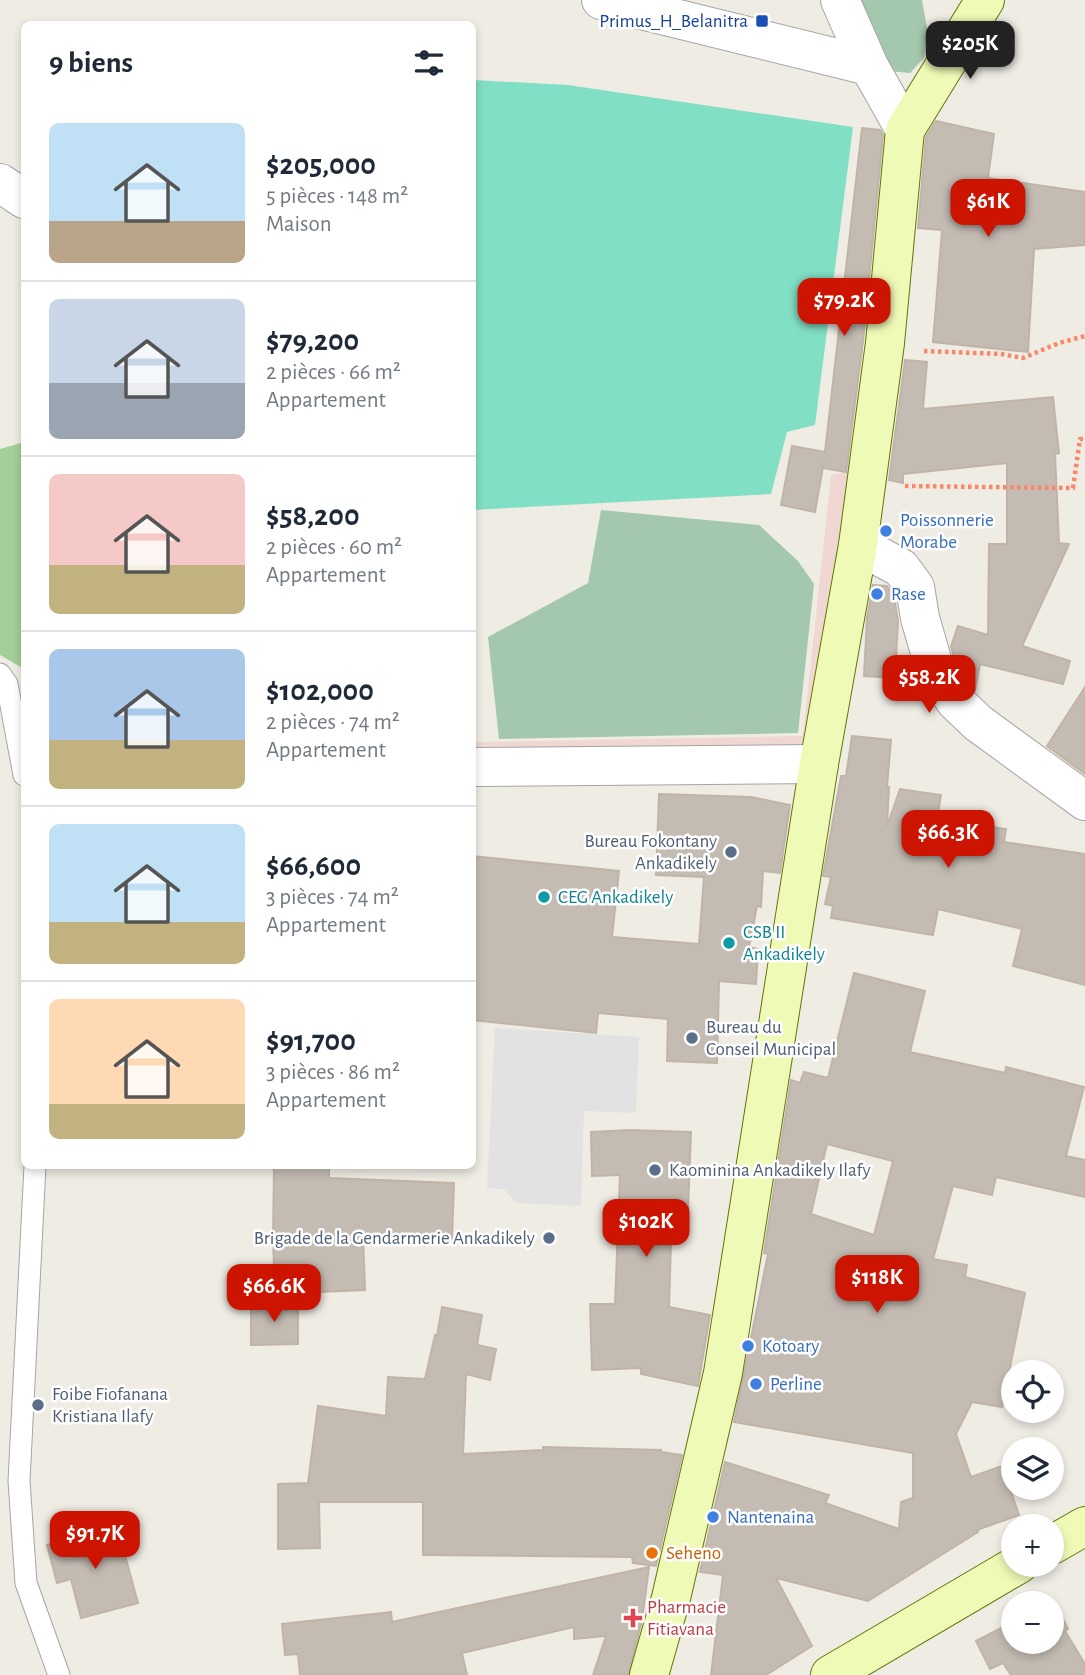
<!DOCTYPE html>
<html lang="fr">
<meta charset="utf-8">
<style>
body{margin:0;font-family:"Alegreya Sans",sans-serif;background:#f6f6f7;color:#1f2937;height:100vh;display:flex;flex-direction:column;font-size:26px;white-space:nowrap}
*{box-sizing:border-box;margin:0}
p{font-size:23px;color:#747a83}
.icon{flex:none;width:38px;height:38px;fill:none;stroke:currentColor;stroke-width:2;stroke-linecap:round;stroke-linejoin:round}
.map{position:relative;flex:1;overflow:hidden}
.drawer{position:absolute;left:21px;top:21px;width:455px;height:1148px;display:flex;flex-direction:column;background:#fff;border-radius:10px;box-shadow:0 4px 10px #0003}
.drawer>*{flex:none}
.controls{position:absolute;left:1001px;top:1360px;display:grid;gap:14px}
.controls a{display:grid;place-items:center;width:63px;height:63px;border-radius:50%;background:#fff;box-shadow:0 4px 10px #0003;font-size:35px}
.price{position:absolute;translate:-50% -60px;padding:0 16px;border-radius:14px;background:#cc1400;color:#fff;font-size:23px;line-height:46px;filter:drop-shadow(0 2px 4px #0008)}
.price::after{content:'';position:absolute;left:50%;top:42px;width:21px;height:16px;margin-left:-10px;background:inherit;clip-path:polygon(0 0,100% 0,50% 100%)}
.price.on{background:#222;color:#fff}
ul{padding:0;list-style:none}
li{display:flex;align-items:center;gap:21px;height:175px;padding:0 28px}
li+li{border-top:2px solid #e0e1e3}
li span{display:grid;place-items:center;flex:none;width:196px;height:140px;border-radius:10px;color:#555}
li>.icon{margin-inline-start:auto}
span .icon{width:84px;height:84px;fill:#fffc;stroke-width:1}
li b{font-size:30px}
h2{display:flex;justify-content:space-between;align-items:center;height:84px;padding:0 28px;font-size:30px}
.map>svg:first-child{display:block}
.commercial{fill:#f0d7d2}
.forest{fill:#a3cf98}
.cemetery{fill:#a4c8ad}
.pitch{fill:#80dfc4}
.parking{fill:#e2e2e2}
.building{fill:#c4bcb3;stroke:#c1b4a6;stroke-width:2;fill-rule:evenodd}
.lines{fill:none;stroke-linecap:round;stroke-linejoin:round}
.lane-casing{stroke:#a5a5a5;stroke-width:23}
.street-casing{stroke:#a5a5a5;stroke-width:40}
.secondary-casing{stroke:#5f7603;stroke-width:40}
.path{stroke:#fb8668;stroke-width:4.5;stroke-dasharray:3.5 3.5;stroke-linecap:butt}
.lane{stroke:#fff;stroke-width:21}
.street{stroke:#fff;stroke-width:38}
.secondary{stroke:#f0fab7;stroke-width:38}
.transit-dot{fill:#1a4fb4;stroke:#fff;stroke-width:2.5}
.shop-dot{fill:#3f7fe0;stroke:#fff;stroke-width:2.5}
.service-dot{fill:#5c6f8a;stroke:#fff;stroke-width:2.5}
.culture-dot{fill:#0f9aa8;stroke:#fff;stroke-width:2.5}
.food-dot{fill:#e8710a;stroke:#fff;stroke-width:2.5}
.health-dot{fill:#e0444e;stroke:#fff;stroke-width:2.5}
.labels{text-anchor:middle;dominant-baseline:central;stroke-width:5;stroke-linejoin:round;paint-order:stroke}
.transit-label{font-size:19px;fill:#164399;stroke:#fff;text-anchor:end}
.shop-label{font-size:19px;fill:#366cbe;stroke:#fff;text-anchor:start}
.service-label{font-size:19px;fill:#4e5e75;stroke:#fff;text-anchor:start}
.culture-label{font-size:19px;fill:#0d838f;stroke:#fff;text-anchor:start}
.food-label{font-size:19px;fill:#c56008;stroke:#fff;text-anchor:start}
.health-label{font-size:19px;fill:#be3a42;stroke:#fff;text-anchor:start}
</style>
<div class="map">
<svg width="1085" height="1675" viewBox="0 0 1085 1675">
<rect width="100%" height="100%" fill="#efece4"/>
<polygon class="commercial" points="845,449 856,450 814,746 473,761 472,739 474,742 803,736 831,475 842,473"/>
<polygon class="forest" points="24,442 24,669 0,655 0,449"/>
<g class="cemetery">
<polygon points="856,0 922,0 927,28 924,58 910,73 889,71"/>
<polygon points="601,510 759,525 798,561 814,584 798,733 499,739 488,637 588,583"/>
</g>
<polygon class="pitch" points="473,80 568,85 853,127 815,425 787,432 771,494 473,510"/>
<polygon class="parking" points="495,1028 639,1037 636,1113 584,1111 581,1206 516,1203 504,1189 487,1188"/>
<g class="building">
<polygon points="936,121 994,134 988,178 1085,192 1085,245 1034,249 1028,352 933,342 942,230 918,228 926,137"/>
<polygon points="862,128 880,130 883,135 863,341 846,472 823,468 824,461 815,512 781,505 792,446 825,452"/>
<polygon points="905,360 927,362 923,409 1053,397 1059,453 1055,454 1059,543 1069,544 1022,646 1070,661 1063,684 980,664 975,690 955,661 951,646 958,626 988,635 989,544 1007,544 1007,463 903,474 903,483 889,480"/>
<polygon points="873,585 887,586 894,596 898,621 895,678 864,676 867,618"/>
<polygon points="1085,687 1085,774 1047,746"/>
<polygon points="852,736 891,740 887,787 889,787 887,826 900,789 941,795 937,819 1006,829 1004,842 1085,854 1085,985 1013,966 1022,929 938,909 933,935 831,918 833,906 825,904 831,877 823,876 841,776 846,776"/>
<polygon points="659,794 751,797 790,805 780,873 763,871 761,907 757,906 749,947 758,949 756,984 719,981 717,1063 667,1061 668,1019 598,1013 596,1033 472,1020 472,856 619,871 612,937 699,944 704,877 656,875"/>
<path d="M854 973 925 991 910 1052 1005 1073 1006 1067 1084 1087 1066 1156 1085 1160V1197L996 1177 992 1195 953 1186 933 1259 967 1265 965 1277 1025 1293 1002 1407 972 1402 956 1434 971 1477 1002 1466 1019 1515 977 1530 978 1532 868 1601 776 1578 812 1646 766 1675H711L723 1575 700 1572 725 1462 829 1495 825 1503 899 1529 901 1502 913 1498V1453L734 1422 768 1254 764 1253 791 1080 800 1083 804 1072 828 1078ZM827 1144 893 1161 874 1235 811 1214Z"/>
<polygon points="631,1130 691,1132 688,1210 672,1209 669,1307 710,1315 698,1386 641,1374 641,1368 592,1370 590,1304 615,1304 620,1175 592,1176 591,1132"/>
<polygon points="274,1166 329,1166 329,1178 454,1183 452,1239 363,1235 365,1290 275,1294 273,1239"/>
<polygon points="251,1303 298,1303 298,1344 251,1345"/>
<polygon points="442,1307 482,1315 477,1345 496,1349 490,1380 466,1374 463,1454 543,1450 543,1447 661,1450 661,1452 682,1455 656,1566 633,1563 632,1557 423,1555 423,1502 319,1502 320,1548 278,1549 278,1484 308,1483 318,1406 386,1416 388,1377 425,1379 435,1335 437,1336"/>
<polygon points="117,1526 138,1603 81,1618 71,1579 57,1583 47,1545"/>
<polygon points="649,1567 642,1620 628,1675 593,1675 606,1636 574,1639 574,1627 462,1653 467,1675 300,1675 298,1654 285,1655 282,1624 391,1612 392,1622"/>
<polygon points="1054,1601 1068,1629 1065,1631 1085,1664 1085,1675 1011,1675 1003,1663 990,1669 976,1641 1013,1622 1013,1642 1052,1642 1052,1603 1050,1603"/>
</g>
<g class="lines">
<defs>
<g id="lane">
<polyline points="0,674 7,684 24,775"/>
<polyline points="35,1166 19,1481 26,1583 59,1675"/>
</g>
<g id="street">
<polyline points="601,0 869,66"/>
<polyline points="840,0 869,66 905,130"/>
<polyline points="0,183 24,199"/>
<polyline points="858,545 901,568 915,587 920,618 935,670 955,701 978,723 1085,801"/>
<polyline points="472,767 819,764"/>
</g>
<g id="secondary">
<polyline points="1052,1545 1085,1526"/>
<polyline points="649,1675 671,1598 723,1373 819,764 858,545 885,343 905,130 985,0"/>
<polyline points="830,1675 1019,1564"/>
</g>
</defs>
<use href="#lane" class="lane-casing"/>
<use href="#street" class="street-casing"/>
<use href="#secondary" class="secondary-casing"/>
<g class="path">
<polyline points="924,351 1001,354 1023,358 1059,343 1085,336"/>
<polyline points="905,486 1073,488 1080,439 1085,439"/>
</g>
<use href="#lane" class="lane"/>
<use href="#street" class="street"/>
<use href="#secondary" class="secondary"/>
</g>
<rect class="transit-dot" x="755" y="14" width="14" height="14" rx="3.5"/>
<g class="shop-dot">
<circle cx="886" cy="531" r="7"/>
<circle cx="877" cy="594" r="7"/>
<circle cx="748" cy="1346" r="7"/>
<circle cx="756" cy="1384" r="7"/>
<circle cx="713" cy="1517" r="7"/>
</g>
<g class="service-dot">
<circle cx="731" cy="852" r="7"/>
<circle cx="692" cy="1038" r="7"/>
<circle cx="655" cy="1170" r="7"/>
<circle cx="549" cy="1238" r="7"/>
<circle cx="38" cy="1405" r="7"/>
</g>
<g class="culture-dot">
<circle cx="544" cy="897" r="7"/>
<circle cx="729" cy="943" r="7"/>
</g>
<circle class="food-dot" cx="652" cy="1553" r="7"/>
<path class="health-dot" d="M629.5 1607.5h7v7h7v7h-7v7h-7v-7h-7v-7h7z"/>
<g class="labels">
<g class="transit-label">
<text x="748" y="21">Primus_H_Belanitra</text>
</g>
<g class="shop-label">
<text x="900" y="520">Poissonnerie<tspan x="900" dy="22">Morabe</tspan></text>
<text x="891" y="594">Rase</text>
<text x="762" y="1346">Kotoary</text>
<text x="770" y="1384">Perline</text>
<text x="727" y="1517">Nantenaina</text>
</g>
<g class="service-label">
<text x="717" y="841" text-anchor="end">Bureau Fokontany<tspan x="717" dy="22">Ankadikely</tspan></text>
<text x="706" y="1027">Bureau du<tspan x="706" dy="22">Conseil Municipal</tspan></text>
<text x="669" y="1170">Kaominina Ankadikely Ilafy</text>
<text x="535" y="1238" text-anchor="end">Brigade de la Gendarmerie Ankadikely</text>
<text x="52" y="1394">Foibe Fiofanana<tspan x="52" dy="22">Kristiana Ilafy</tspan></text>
</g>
<g class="culture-label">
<text x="558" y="897">CEG Ankadikely</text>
<text x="743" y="932">CSB II<tspan x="743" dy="22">Ankadikely</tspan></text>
</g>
<g class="food-label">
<text x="666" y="1553">Seheno</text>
</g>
<g class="health-label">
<text x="647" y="1607">Pharmacie<tspan x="647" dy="22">Fitiavana</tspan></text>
</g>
</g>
</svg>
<div class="controls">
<a><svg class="icon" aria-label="locate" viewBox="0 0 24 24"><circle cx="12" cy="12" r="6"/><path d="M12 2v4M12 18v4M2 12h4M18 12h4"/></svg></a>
<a><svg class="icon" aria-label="layers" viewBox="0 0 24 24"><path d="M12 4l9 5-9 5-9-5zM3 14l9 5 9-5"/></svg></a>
<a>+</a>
<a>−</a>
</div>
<b class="price on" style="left:970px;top:81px">$205K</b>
<b class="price" style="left:988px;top:239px">$61K</b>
<b class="price" style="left:844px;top:338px">$79.2K</b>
<b class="price" style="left:929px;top:715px">$58.2K</b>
<b class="price" style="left:948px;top:870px">$66.3K</b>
<b class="price" style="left:646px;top:1259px">$102K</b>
<b class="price" style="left:877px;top:1315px">$118K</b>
<b class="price" style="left:274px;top:1324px">$66.6K</b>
<b class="price" style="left:95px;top:1571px">$91.7K</b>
<section class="drawer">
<h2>9 biens<svg class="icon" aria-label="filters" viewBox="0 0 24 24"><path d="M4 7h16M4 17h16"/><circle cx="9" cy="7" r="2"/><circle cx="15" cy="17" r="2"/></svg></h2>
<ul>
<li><span style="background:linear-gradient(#bfe0f5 70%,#b9a48a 0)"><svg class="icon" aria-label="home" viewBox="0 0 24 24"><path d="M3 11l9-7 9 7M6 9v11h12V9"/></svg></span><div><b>$205,000</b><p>5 pièces · 148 m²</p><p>Maison</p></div></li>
<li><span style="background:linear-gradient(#c9d6e8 60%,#9aa5b1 0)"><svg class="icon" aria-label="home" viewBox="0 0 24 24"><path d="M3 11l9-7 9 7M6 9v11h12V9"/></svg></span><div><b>$79,200</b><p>2 pièces · 66 m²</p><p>Appartement</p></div></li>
<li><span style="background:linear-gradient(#f6c9c9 65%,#c2b280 0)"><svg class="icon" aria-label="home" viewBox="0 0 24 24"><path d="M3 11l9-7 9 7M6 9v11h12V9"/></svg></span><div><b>$58,200</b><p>2 pièces · 60 m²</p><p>Appartement</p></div></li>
<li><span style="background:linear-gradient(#a9c7e8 65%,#c2b280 0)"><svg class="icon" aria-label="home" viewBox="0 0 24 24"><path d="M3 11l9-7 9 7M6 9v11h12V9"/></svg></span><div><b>$102,000</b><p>2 pièces · 74 m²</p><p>Appartement</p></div></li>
<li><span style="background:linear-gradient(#bfe0f5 70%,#c2b280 0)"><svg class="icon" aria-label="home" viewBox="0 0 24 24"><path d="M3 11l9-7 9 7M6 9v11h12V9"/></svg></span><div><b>$66,600</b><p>3 pièces · 74 m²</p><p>Appartement</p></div></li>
<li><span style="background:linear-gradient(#ffd9b3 75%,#c2b280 0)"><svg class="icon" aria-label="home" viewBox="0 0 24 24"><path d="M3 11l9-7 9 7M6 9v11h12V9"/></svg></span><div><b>$91,700</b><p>3 pièces · 86 m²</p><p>Appartement</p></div></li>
</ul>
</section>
</div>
